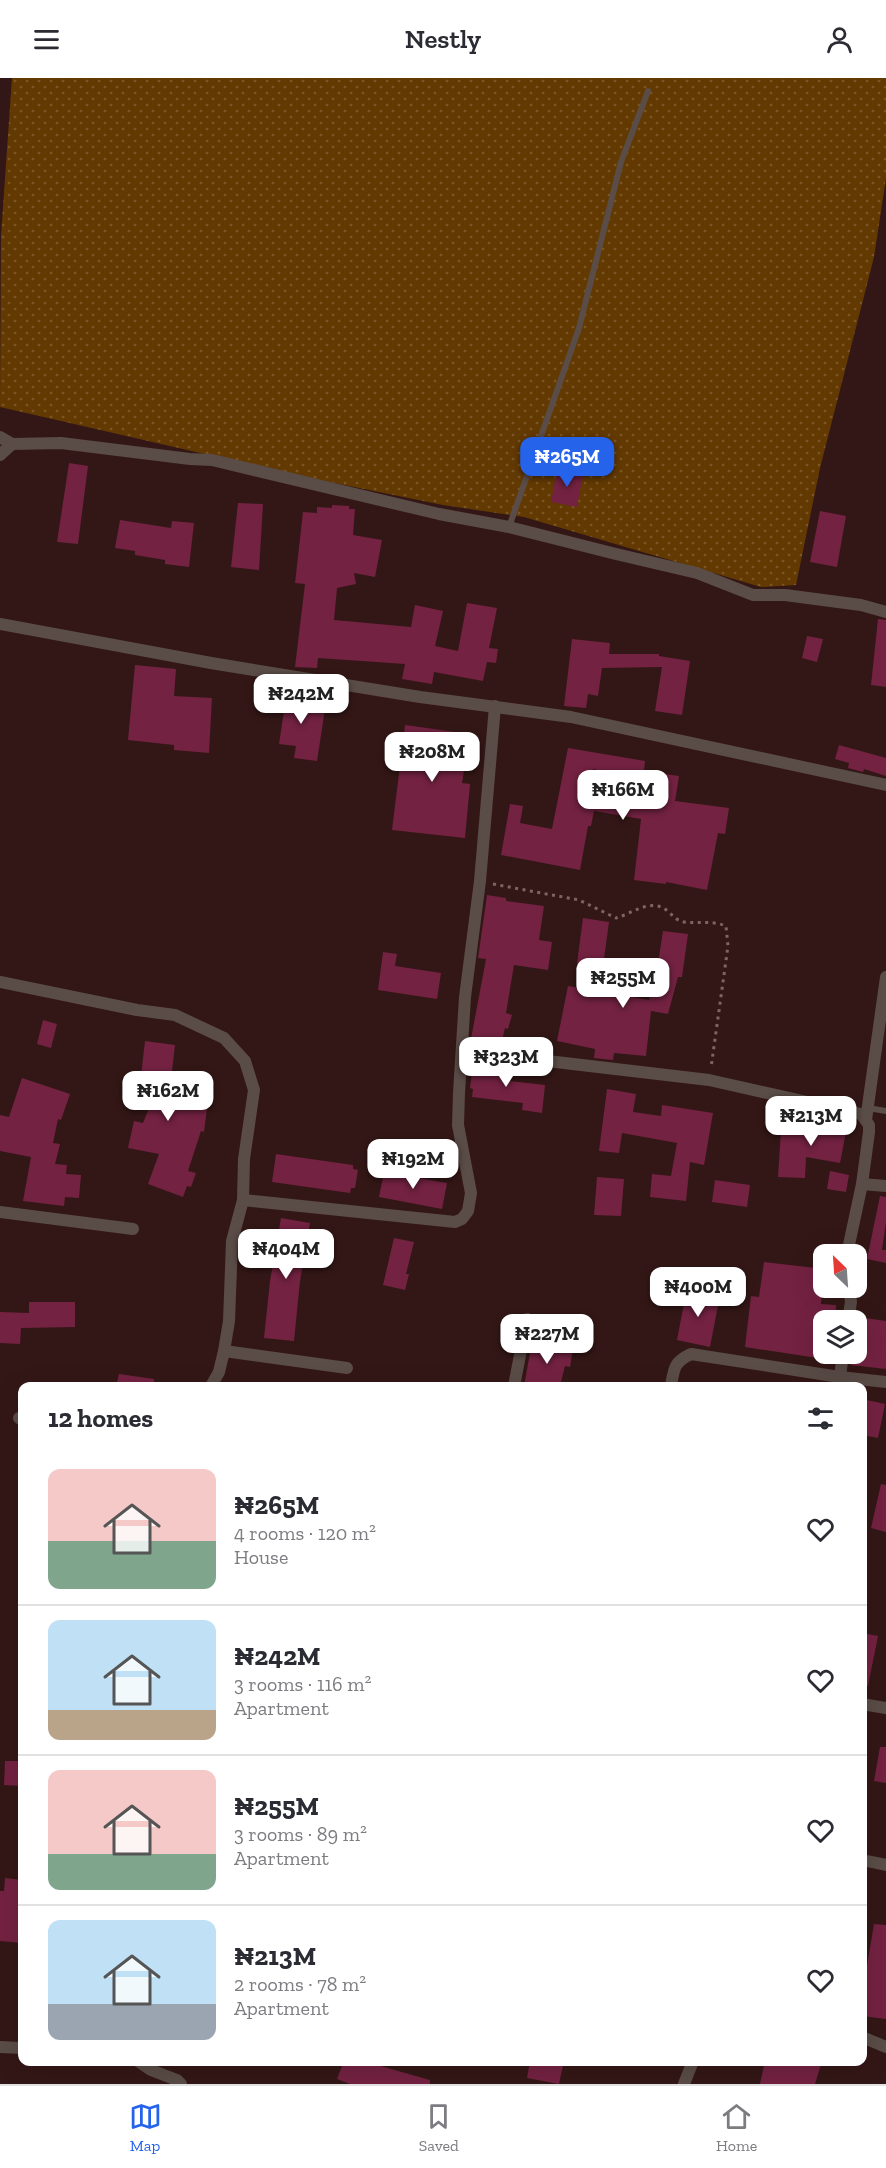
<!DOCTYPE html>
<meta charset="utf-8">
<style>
body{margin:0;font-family:"Zilla Slab",serif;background:#f7f7f7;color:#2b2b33;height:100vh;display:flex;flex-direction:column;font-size:22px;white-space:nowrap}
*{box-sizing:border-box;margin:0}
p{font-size:20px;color:#7c7c81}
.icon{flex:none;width:33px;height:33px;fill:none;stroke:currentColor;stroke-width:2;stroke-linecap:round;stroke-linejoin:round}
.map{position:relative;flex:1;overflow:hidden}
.sheet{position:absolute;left:18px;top:1304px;width:849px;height:684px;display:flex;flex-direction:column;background:#fff;border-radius:12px;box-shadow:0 6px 24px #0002}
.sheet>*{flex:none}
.needle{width:39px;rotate:335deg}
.fabs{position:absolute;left:813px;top:1166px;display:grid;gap:12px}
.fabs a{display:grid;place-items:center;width:54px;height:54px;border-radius:12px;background:#fff;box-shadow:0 6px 24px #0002;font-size:30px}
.price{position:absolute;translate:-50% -51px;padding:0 14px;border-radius:12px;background:#fff;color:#222;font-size:20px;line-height:39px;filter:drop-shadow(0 2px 3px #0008)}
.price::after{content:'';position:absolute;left:50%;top:36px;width:18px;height:14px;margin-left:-9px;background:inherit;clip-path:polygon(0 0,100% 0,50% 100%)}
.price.current{background:#2563eb;color:#fff}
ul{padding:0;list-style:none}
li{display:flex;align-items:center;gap:18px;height:150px;padding:0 30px}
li+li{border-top:2px solid #e1e1e2}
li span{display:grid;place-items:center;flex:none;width:168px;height:120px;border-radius:12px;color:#555}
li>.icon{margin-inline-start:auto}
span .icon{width:72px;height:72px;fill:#fffc;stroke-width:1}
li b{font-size:26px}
h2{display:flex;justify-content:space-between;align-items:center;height:72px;padding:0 30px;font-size:26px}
header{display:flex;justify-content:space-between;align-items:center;height:78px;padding:0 30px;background:#fff;font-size:27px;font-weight:600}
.tabs{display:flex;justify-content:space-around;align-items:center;height:84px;border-top:2px solid #e1e1e2;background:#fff;font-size:16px;color:#7c7c81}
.tabs a{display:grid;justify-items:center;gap:3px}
.tabs .current{color:#2563eb}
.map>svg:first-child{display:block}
.grass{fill:url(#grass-dots)}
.building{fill:#732241;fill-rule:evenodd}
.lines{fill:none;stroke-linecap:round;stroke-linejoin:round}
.path{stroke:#7e6564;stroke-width:3;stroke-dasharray:3 4.5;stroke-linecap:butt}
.service{stroke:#5a4c47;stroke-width:6}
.minor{stroke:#5a4c47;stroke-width:12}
</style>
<header><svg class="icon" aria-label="menu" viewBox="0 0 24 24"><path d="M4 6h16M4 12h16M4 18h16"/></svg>Nestly<svg class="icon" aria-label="person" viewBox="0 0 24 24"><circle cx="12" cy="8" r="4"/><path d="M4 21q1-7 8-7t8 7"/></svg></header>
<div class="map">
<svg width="886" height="2006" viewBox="0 0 886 2006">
<defs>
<pattern id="grass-dots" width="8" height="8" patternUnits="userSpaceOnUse" patternTransform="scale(1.5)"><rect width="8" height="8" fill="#633902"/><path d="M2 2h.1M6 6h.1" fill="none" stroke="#7a5526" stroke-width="1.8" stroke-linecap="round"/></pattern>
</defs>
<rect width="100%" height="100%" fill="#331716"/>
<polygon class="grass" points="12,0 886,0 886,100 874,179 820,390 796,507 761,509 524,439 443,427 305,399 0,329 1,158"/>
<g class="building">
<polygon points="69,385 88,388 78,466 57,464"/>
<polygon points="557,392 583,397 577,429 551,424"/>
<polygon points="238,425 263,426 259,492 231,489"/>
<polygon points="332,427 349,428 349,431 355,431 353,457 382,462 375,499 354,495 356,506 337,510 334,542 411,549 415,527 443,533 435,568 458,573 467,525 497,530 489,570 498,571 496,585 487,584 483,603 434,594 432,606 402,601 405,586 318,580 317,590 295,589 305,506 295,505 303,434 317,435 317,429 332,430"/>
<polygon points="820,433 846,438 837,489 810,484"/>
<polygon points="120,442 171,450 172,443 194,445 189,489 165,486 165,482 135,477 135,473 115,470"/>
<polygon points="878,541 886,542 886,609 871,607"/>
<polygon points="807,558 823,561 817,584 802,580"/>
<polygon points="572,561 610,565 609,576 659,576 659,578 690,583 682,637 655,633 662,589 602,590 598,618 588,616 586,630 564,628"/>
<polygon points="135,587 176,591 174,618 212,620 209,675 174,672 174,667 128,662"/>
<polygon points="275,604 287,606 286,619 318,623 317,630 325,631 317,683 294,680 296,668 279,666 286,620 274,620"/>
<polygon points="405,647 470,656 462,705 470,706 465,760 392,752"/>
<polygon points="839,667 886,680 886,698 864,691 863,694 848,690 849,685 835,681"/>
<path d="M568 670 645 683 644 693 679 698 675 723 729 730 725 756 718 755 707 812 666 804V806L634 802 641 741 606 735 594 733 591 748H588L580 792 501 777 510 726 523 728 520 745 552 751ZM593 691 618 696 614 723 588 719Z"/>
<polygon points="487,817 506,820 506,823 544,828 539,862 552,864 548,892 514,887 506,935 512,937 508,951 505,950 501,967 471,961 486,881 478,880"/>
<polygon points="583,840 609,844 603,888 577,885"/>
<polygon points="663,853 688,856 682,899 678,899 668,936 651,933 646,978 614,975 613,982 594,980 595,971 557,963 568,908 649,922 657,892"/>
<polygon points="383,874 397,876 395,888 441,895 437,921 378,912"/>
<polygon points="43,942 57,946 51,970 37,966"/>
<polygon points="145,963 175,967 170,1010 208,1022 204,1054 201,1053 188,1093 196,1095 191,1109 187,1108 183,1119 148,1106 159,1076 128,1070 134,1043 143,1045 154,1017 139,1015"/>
<polygon points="473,987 511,992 510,1003 545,1007 542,1035 522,1032 523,1025 472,1019 473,1011 470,1010"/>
<polygon points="22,1000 70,1016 61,1042 58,1041 53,1065 60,1066 55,1086 67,1087 66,1096 81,1097 79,1120 65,1119 64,1128 23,1123 31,1079 0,1073 0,1037 9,1039"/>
<polygon points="607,1011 636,1016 633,1034 661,1038 662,1027 713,1035 704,1087 690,1084 686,1123 650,1119 652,1096 671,1098 677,1065 622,1055 619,1075 599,1073"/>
<polygon points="823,1040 848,1044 840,1085 806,1079 805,1100 778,1099 781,1052 821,1054"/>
<polygon points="276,1076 353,1087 353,1091 358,1092 355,1110 351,1110 350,1115 272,1104"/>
<polygon points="830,1093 849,1097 846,1114 827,1111"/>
<polygon points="384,1094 447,1105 442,1131 379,1119"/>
<polygon points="597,1099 624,1101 621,1138 594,1137"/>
<polygon points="715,1102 750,1107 747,1129 712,1124"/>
<polygon points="880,1118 886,1119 886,1144 882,1172 886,1172 886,1185 867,1181"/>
<polygon points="281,1140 310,1145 300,1203 294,1263 264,1260 270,1203"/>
<polygon points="394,1160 414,1164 406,1196 409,1196 405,1212 383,1207"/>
<polygon points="764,1184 824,1191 821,1226 836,1227 835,1242 824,1242 824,1281 745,1269 751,1218 759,1219"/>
<polygon points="687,1210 720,1217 710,1269 677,1262"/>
<polygon points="29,1224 75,1224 75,1249 21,1250 20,1266 0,1265 0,1234 29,1235"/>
<polygon points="857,1239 886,1243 886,1291 851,1287 852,1275 856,1275"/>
<polygon points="532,1264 573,1271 570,1289 565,1288 560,1308 524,1308"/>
<polygon points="119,1296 154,1301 154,1308 116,1308"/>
<polygon points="862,1321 885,1326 878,1360 862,1357"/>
<polygon points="881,1406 886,1407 886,1454 871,1450"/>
<polygon points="862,1555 878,1558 868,1608 862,1607"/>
<polygon points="880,1669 886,1669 886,1705 874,1703"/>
<polygon points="5,1683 22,1683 22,1708 4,1707"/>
<polygon points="5,1800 22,1802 22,1865 0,1863 0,1813 4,1813"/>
<polygon points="874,1846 886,1847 886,1941 862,1938 862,1918"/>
<polygon points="344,1983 363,1983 430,2002 430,2006 350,2006 337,2001"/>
<polygon points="530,1983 564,1983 559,2006 527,2000"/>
<polygon points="765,1983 822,1983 815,2006 760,2006"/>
</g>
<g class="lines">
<path class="path" d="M493 806 579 822 616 840C631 836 649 821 665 831 671 835 676 843 684 844 698 846 711 842 726 848L728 868 711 990"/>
<g class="service">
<polyline points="509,449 579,250 621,84 648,13"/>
<polyline points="868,1030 886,1033"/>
</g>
<g class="minor">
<polyline points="0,359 12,366 61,365 190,381 212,382 439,436 509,449 616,476 697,495 753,517 785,517 861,527 886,534"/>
<polyline points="0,377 12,366"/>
<polyline points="0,546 211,585 420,619 571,639 886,707"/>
<polyline points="0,904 137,932 175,937 224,960 245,983 254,1012 244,1081 243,1122 232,1163 229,1243 224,1273 219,1294 211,1308"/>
<polyline points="462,973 709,1002 861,1036 869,1047 869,1054 862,1106 847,1176"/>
<polyline points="866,1042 886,899"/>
<polyline points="862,1106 886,1108"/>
<polyline points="243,1122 455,1144 462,1141 468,1133 471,1115 458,1047 459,1015 465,919 480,803 495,628"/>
<polyline points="0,1134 133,1151"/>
<polyline points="848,1242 851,1224 849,1209"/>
<polyline points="224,1273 347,1290"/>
<polyline points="840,1299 843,1275"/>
<polyline points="514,1308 527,1241"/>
<path d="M671 1308C674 1290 674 1284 691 1276L840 1299 886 1304"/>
<polyline points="19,1340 22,1342"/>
<polyline points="862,1626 886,1630"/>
<polyline points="862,1782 886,1787"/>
<polyline points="862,1959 886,1969"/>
<polyline points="0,1969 22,1970"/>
<polyline points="138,1983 151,1992 177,2002 181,2006"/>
<polyline points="684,2006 693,1983"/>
</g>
</g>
</svg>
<div class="fabs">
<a><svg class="needle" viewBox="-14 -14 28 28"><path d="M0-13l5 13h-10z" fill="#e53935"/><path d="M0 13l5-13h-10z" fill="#7c7c81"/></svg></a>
<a><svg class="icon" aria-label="layers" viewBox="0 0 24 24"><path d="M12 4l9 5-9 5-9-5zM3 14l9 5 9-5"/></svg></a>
</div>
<b class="price current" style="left:567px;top:410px">₦265M</b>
<b class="price" style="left:301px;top:647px">₦242M</b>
<b class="price" style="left:432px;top:705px">₦208M</b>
<b class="price" style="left:623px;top:743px">₦166M</b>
<b class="price" style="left:623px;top:931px">₦255M</b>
<b class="price" style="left:506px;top:1010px">₦323M</b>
<b class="price" style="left:168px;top:1044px">₦162M</b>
<b class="price" style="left:811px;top:1069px">₦213M</b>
<b class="price" style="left:413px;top:1112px">₦192M</b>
<b class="price" style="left:286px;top:1202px">₦404M</b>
<b class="price" style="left:698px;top:1240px">₦400M</b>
<b class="price" style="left:547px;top:1287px">₦227M</b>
<section class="sheet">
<h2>12 homes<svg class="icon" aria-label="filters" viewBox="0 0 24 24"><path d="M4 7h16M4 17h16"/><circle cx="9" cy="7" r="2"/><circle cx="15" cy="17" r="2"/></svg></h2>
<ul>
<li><span style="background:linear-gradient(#f6c9c9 60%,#7fa58c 0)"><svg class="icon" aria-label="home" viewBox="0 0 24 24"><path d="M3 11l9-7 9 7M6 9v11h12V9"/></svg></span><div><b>₦265M</b><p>4 rooms · 120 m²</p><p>House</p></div><svg class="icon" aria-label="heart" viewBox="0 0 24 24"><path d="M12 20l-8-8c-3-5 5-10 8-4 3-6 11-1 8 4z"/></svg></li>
<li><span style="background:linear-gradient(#bfe0f5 75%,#b9a48a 0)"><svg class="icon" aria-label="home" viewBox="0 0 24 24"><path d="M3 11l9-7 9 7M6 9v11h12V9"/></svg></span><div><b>₦242M</b><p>3 rooms · 116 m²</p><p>Apartment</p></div><svg class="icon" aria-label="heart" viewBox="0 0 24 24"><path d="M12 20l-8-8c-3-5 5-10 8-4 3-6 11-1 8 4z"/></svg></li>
<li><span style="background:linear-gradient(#f6c9c9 70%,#7fa58c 0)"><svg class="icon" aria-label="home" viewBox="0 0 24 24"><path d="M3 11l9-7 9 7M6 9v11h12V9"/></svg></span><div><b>₦255M</b><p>3 rooms · 89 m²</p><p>Apartment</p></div><svg class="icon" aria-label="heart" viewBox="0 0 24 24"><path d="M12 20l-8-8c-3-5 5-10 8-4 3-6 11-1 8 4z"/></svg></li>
<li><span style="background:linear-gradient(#bfe0f5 70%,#9aa5b1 0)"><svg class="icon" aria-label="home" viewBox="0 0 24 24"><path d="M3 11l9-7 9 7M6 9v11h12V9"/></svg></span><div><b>₦213M</b><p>2 rooms · 78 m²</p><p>Apartment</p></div><svg class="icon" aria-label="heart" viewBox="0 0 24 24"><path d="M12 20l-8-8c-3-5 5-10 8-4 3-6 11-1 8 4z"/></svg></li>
</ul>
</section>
</div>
<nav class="tabs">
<a class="current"><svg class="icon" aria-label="map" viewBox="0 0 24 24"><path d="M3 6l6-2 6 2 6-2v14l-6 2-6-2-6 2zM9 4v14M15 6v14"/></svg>Map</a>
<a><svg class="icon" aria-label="saved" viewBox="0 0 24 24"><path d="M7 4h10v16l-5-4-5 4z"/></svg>Saved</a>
<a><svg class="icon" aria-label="home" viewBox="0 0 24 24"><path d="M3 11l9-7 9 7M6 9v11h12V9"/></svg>Home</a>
</nav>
